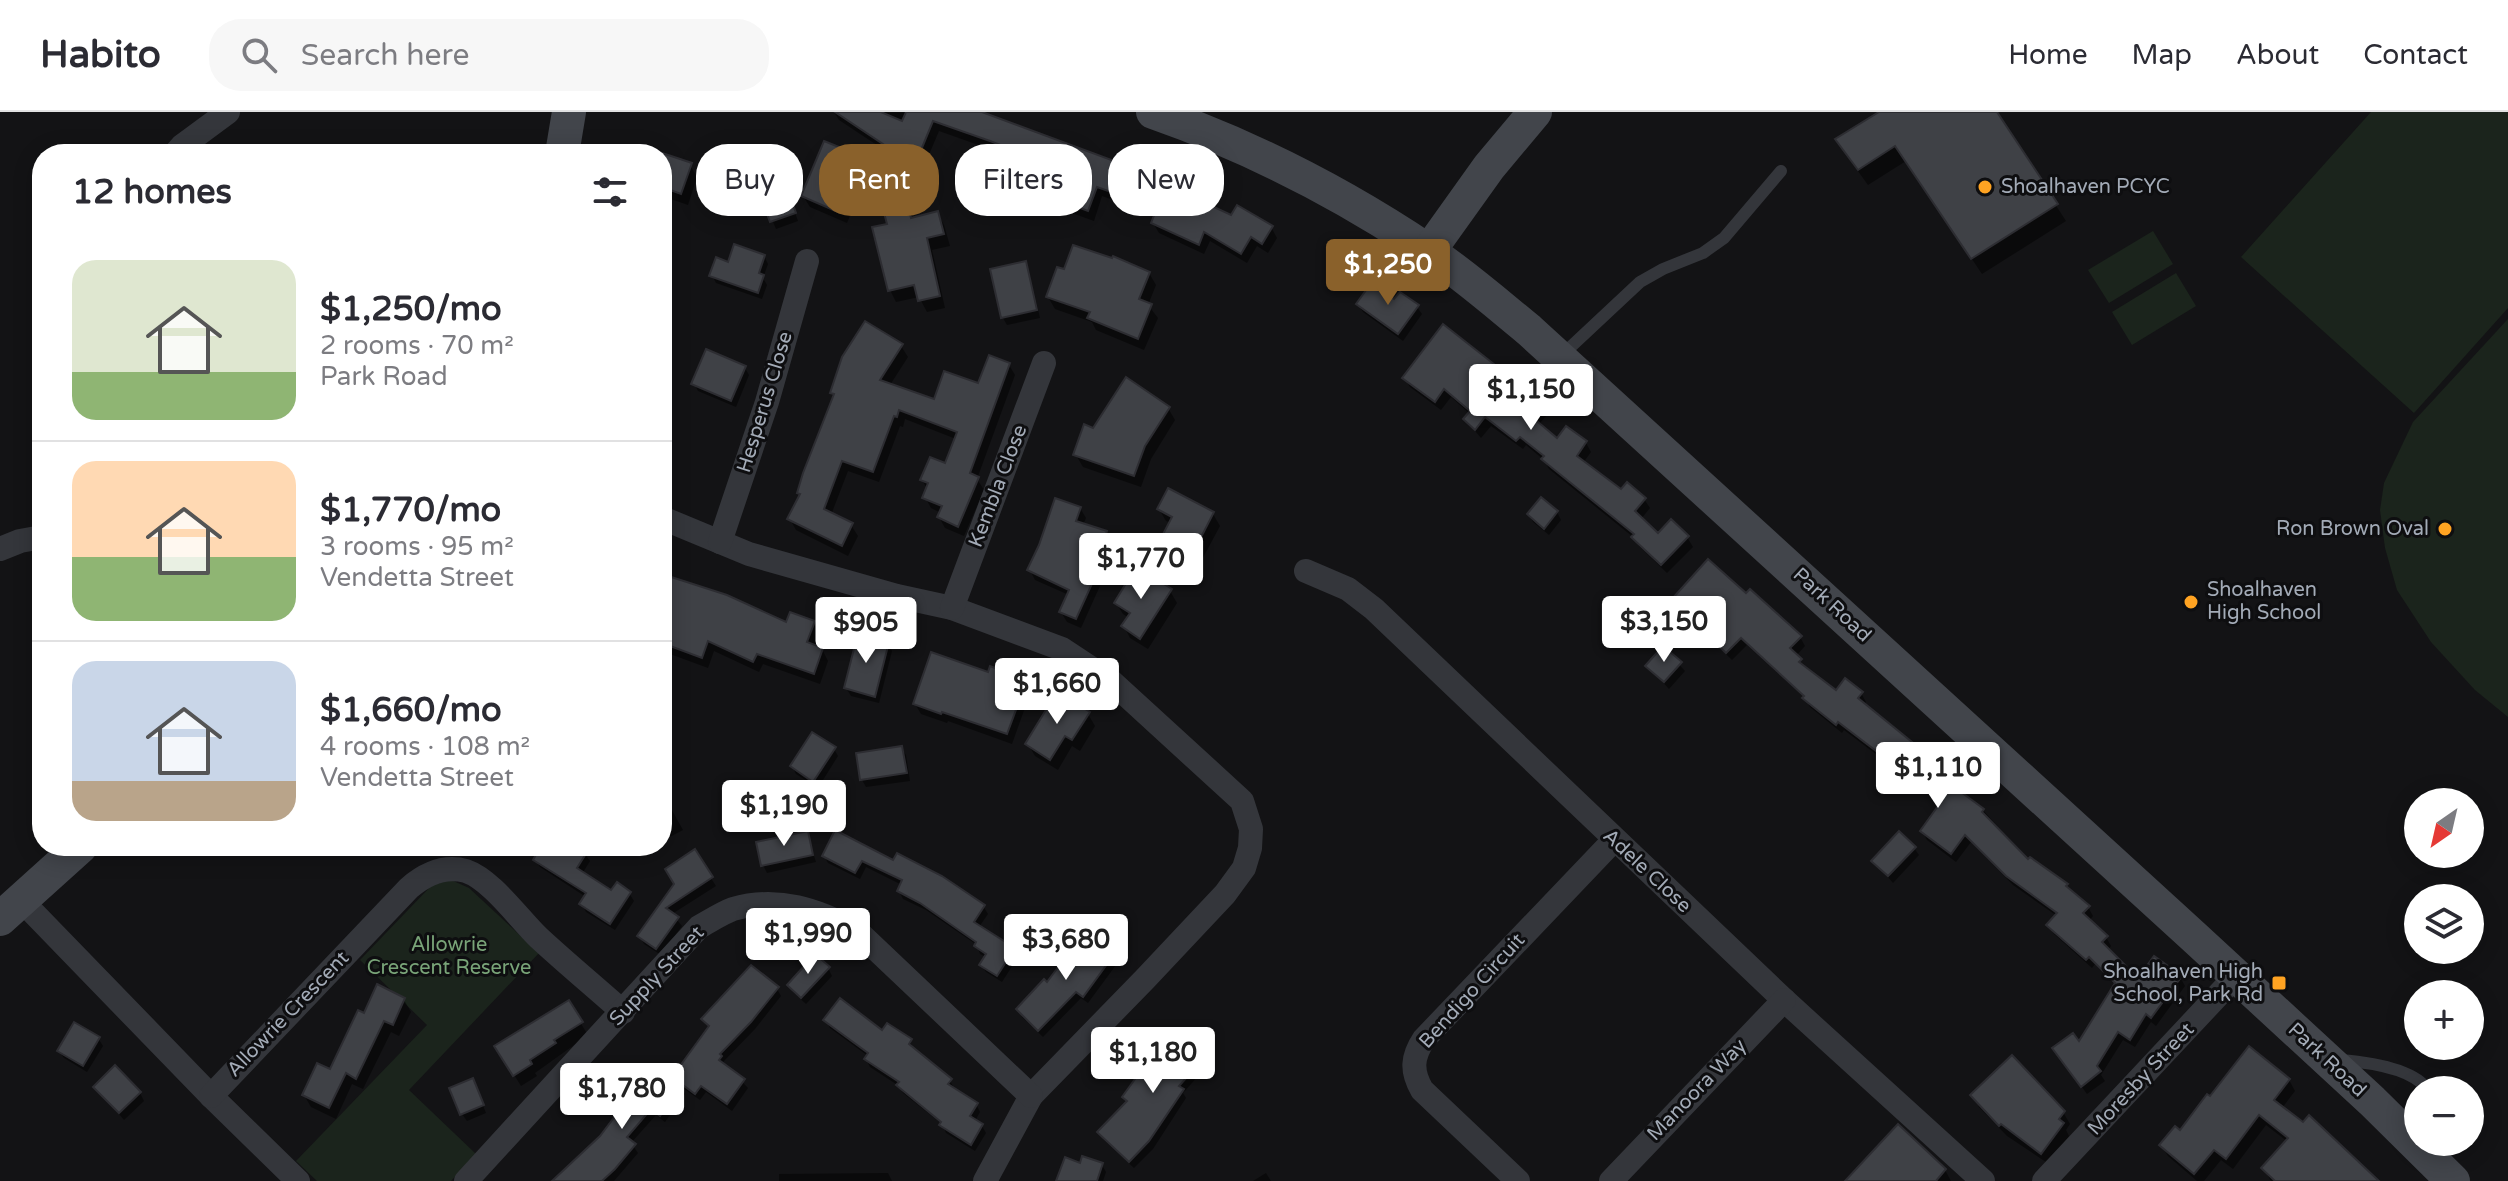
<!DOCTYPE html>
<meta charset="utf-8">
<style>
body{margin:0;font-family:"Varela Round",sans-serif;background:#f7f7f7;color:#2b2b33;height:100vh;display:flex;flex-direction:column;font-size:30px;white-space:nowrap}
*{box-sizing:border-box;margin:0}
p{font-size:26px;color:#7c7c81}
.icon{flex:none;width:44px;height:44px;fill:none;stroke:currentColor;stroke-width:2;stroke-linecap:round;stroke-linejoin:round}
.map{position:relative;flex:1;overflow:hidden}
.side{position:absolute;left:32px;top:32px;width:640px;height:712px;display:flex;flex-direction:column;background:#fff;border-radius:32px;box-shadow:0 4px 20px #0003}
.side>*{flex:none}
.guide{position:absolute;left:696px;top:32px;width:760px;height:72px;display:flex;gap:16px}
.needle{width:52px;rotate:214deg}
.fabs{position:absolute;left:2404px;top:676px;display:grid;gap:16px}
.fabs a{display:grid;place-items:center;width:80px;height:80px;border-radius:50%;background:#fff;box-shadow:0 4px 20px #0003;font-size:40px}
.price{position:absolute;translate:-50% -68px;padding:0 18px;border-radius:8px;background:#fff;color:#222;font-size:26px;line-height:52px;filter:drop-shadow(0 2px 4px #0008)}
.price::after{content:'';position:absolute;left:50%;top:48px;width:24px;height:18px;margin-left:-12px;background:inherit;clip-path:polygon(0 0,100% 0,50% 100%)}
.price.selected{background:#8a612b;color:#fff}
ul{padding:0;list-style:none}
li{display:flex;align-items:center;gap:24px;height:200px;padding:0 40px}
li+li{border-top:2px solid #e1e1e2}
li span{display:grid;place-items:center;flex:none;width:224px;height:160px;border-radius:24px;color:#555}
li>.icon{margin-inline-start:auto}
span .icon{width:96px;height:96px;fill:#fffc;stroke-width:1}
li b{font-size:34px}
h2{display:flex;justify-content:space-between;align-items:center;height:96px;padding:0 40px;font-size:34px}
.tag{padding:0 28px;border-radius:32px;background:#fff;box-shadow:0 4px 20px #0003;font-size:28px;line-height:72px}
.tag.selected{background:#8a612b;color:#fff}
header{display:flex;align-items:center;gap:48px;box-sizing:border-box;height:112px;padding:0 40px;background:#fff;border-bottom:2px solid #e1e1e2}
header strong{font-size:38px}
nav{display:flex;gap:44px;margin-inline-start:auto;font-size:28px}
.search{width:560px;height:72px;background:#f7f7f7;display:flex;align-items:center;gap:20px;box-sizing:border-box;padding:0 28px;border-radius:32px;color:#7c7c81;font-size:30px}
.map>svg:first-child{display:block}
.green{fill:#1b241c}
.shadow{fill:#0007}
.building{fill:#3f4146;stroke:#2d2d32;stroke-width:2}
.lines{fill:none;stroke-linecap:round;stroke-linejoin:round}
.lane{stroke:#34363b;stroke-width:12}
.street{stroke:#34363b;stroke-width:24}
.secondary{stroke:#42454b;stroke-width:34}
.poi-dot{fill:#ffa322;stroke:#0e0e10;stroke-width:3}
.labels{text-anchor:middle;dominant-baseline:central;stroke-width:6;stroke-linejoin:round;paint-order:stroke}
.poi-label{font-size:20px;fill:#a3abb7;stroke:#0e0e10;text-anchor:start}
.street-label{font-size:20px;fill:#a3abb7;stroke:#0e0e10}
.park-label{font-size:20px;fill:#79a478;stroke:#0e0e10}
</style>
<header>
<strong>Habito</strong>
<div class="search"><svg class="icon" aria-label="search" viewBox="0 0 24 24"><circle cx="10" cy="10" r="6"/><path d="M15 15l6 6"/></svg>Search here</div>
<nav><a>Home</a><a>Map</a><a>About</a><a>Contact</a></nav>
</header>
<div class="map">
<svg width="2508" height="1069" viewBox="0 0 2508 1069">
<rect width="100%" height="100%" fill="#131315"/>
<g class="green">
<polygon points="2371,0 2508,0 2508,196 2414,301 2241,145"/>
<polygon points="2153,119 2173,152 2109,191 2088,158"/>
<polygon points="2176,161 2196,194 2132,233 2112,200"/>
<polygon points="2508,207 2508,605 2475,578 2431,530 2397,478 2385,436 2380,398 2384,371 2413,310"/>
<polygon points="451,768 469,776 539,841 409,978 476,1042 451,1069 317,1069 296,1049 427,913 360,848 432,773"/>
</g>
<g class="shadow">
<polygon points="834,0 976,0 1115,51 1135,54 1142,64 1140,68 1168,77 1189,75 1194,88 1232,105 1271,115 1277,126 1268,141 1257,134 1247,151 1210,129 1204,142 1159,121 1153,111 1156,103 1102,84 1094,109 1069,100 1064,90 1024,75 1018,64 1024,49 939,19 925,52 915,48 910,55 839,8"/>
<polygon points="1883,0 1995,0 2066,109 1982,162 1906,49 1868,73 1847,44 1838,28"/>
<polygon points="825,32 894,60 901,71 885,96 871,87 863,72 847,111 810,95 803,84"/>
<polygon points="634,34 658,42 632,42"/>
<polygon points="662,43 690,53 697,65 688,93 662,84"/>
<polygon points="783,67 798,109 776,117 768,98 758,102 754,94"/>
<polygon points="906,94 914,107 937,101 944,113 950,134 932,138 945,196 927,200 919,185 896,190 890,178 889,113"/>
<polygon points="764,144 768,152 763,166 767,173 762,187 716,171 712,163 729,152"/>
<polygon points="1025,151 1029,159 1040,206 1007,213 1003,206 992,159"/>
<polygon points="1149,161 1156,173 1148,193 1158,206 1144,238 1096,218 1092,210 1055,197 1048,185"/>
<polygon points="1395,189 1417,195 1422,202 1403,229 1363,200 1358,192"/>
<polygon points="901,234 908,245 890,273 935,289 979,274 1009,253 1015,263 977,367 984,378 964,424 945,416 939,405 941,401 931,396 925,385 928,378 922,368 946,354 956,327 905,307 903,315 900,314 879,370 848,359 831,403 851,413 858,424 848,444 796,418 790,407 801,384 799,381 835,285 832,280"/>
<polygon points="745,256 749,263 736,295 698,279 694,271"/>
<polygon points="1498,257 1503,267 1496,275 1507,286 1515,293 1542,292 1548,302 1538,313 1558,329 1567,316 1586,331 1591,340 1583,351 1622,379 1644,387 1650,396 1641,407 1659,424 1687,425 1693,435 1667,461 1639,434 1633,425 1549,357 1544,348 1526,333 1523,337 1491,314 1481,326 1465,307 1470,302 1451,285 1441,298 1410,275 1405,266"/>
<polygon points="1168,296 1175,308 1151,347 1141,375 1083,355 1076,343 1094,318"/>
<polygon points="1541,387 1557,400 1561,408 1549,423 1533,410 1529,402"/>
<polygon points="1080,396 1086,406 1083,413 1106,421 1111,431 1102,460 1104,465 1081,516 1067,510 1061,500 1069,483 1035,468 1030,458"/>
<polygon points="1159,397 1213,402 1220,414 1199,453 1170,438 1163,426 1171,411 1166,409"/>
<polygon points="662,463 787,513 813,510 820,522 815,535 822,537 828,549 820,572 763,552 759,560 714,539 708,556 662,539"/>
<polygon points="1170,479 1177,491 1148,537 1130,526 1124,514 1129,506 1123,502 1116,491"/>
<polygon points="1674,488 1800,525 1805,534 1796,544 1805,557 1836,581 1861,581 1866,590 1864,593 1943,657 1948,666 1944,670 1983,698 2028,750 2066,773 2088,795 2093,804 2089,809 2106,825 2111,834 2108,838 2138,869 2180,865 2185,874 2156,914 2151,910 2135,935 2123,928 2101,963 2105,969 2087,982 2060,945 2079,932 2116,874 2095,852 2092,856 2054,822 2049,813 2057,804 2013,773 1971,730 1956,750 1927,728 1922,719 1943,690 1894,646 1889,652 1844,618 1842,621 1810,595 1805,586 1747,533 1732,548 1679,496"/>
<polygon points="888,531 892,539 879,591 851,584 846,576"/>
<polygon points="1664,536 1685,559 1669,577 1648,554"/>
<polygon points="1025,569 1031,579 1012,632 948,609 947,611 921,602 915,592"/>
<polygon points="1088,602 1095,614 1080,639 1072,634 1058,658 1035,644 1028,632"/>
<polygon points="901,636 906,643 910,669 866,675 862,668"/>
<polygon points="834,637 838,644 818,676 796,662 792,654"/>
<polygon points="669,693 683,718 662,729 662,696"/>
<polygon points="836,720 983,794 988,802 979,815 1013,837 1018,845 1002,870 986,860 981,853 986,845 980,842 977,833 926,798 903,787 899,779 902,773 866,755 860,767 828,751 824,744"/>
<polygon points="807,722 816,750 767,761 763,753"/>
<polygon points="544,734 573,734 585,742 590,749 582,762 612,781 629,781 634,789 615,818 586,800 582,792 586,785 540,755 535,748"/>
<polygon points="1914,736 1919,743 1893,771 1874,749"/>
<polygon points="694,740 716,774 672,802 682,814 661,843 644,832 640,824 676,772"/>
<polygon points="1111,846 1116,853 1088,891 1081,886 1043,925 1022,905 1018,897 1047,873"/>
<polygon points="828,856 832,864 806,892 794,881 789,874"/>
<polygon points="777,877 781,884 755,917 723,950 748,976 732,999 706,980 700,988 680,974 685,982 665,1010 656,1003 631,1031 638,1041 614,1069 555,1069 624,1000 679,974 675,965 710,916 704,907"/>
<polygon points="404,888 411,900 399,924 391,920 363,977 352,972 336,1007 311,995 304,983 331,960 365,903"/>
<polygon points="568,891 588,923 535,961 537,964 521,974 497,935"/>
<polygon points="826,908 910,929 913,938 950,969 954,976 976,992 980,1000 975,1009 982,1014 986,1021 975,1039 946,1021 942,1012 903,981 899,974 870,955 866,947 868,944 830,916"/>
<polygon points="98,926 103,934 87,960 64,946 59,939"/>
<polygon points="1183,936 1211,938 1215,945 1183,981 1186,986 1153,1037 1134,1056 1104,1028 1100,1020 1128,991 1124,985"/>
<polygon points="2289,968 2295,979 2282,996 2377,1069 2271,1069 2264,1057 2288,1030 2266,1013 2233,1057 2221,1048 2204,1069 2197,1069 2168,1044 2161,1033 2180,1021"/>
<polygon points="96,975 140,981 144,989 124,1008"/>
<polygon points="476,976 486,1001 467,1009 462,1002"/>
<polygon points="1973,983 2063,1000 2070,1012 2066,1018 2069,1024 2049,1052 2007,1024 1979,995"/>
<polygon points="1102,1053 1106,1060 1103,1069 1058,1069"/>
<polygon points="1945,1058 1951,1069 1848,1069"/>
<polygon points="888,1061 892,1069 779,1069 779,1062"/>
<polygon points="1266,1061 1271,1069 1253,1069"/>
</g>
<g class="building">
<polygon points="835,0 881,0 902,9 906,0 982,0 1114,49 1115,45 1137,52 1133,63 1167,75 1171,65 1190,73 1186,82 1231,103 1237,93 1273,114 1262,132 1251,125 1241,142 1204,120 1199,133 1151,111 1157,96 1097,75 1088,99 1061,89 1063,83 1016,64 1024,42 990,29 933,9 919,43 909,38 904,46"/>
<polygon points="1879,0 1997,0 2058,92 1971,147 1895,34 1858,58 1835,27"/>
<polygon points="824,29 896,58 878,86 862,76 858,58 840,101 801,84"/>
<polygon points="662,41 692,51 681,82 662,75"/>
<polygon points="780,57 796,101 770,110 763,91 752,95 742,70"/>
<polygon points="907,91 911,106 938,99 944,122 927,126 940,184 918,189 914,173 888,179 872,115 887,112 883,97"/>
<polygon points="734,132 765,143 759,161 764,163 758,181 709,164 716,145 728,150"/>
<polygon points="1073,133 1112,146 1113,144 1150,160 1139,187 1152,192 1138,227 1087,206 1090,200 1046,185 1057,155 1064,157"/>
<polygon points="1026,149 1037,198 1001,206 990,157"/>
<polygon points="1372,170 1394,187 1400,180 1419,193 1398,222 1356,192"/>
<polygon points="865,209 903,232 880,268 934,287 944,259 978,271 989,243 1010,251 970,361 979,365 958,415 937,405 942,394 922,386 928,371 920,368 930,345 945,351 957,320 899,298 897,305 894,304 873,360 842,349 824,397 853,411 842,434 787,407 800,382 797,381 803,361 834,282 830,281 842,245"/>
<polygon points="1443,212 1499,256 1489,267 1506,279 1504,281 1515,290 1526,276 1544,291 1532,305 1557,326 1566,314 1587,329 1577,344 1621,377 1627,370 1646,386 1635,399 1658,421 1671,407 1689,424 1661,453 1631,425 1634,422 1541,347 1544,344 1520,325 1516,329 1485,305 1475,318 1463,307 1470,299 1444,277 1435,290 1402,266"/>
<polygon points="706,237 746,254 731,289 691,272"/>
<polygon points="1126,265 1170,295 1145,334 1134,364 1073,343 1084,312 1093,316"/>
<polygon points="1168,376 1214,400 1192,443 1161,426 1172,405 1157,397"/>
<polygon points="1541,385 1558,399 1544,417 1527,402"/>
<polygon points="1055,386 1081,395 1076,409 1107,419 1096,452 1100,454 1076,507 1059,500 1069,478 1027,458 1039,433"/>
<polygon points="1708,447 1746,481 1750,477 1802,524 1790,536 1802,547 1799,550 1836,578 1845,566 1863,580 1858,586 1944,656 1938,663 1984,697 1982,700 2028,747 2030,745 2068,772 2066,774 2090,794 2083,801 2108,824 2102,830 2138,866 2154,844 2182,864 2151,906 2146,902 2130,928 2118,920 2097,954 2101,959 2081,975 2052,936 2073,921 2079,929 2115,871 2089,845 2086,848 2046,813 2057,801 2006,764 1965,723 1951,742 1920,719 1943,687 1888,639 1884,645 1838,610 1836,613 1802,586 1804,584 1741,526 1726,541 1698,514 1700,513 1672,487"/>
<polygon points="1136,455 1172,477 1140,527 1121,514 1130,501 1114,491"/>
<polygon points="662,462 727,483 786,510 790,500 815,509 807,530 823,536 814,562 757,542 753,550 708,529 702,546 662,531"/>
<polygon points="858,521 889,530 875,585 844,576"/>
<polygon points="1663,534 1682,550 1664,570 1645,554"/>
<polygon points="931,540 988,560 990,554 1027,568 1007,622 942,600 941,602 913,592"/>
<polygon points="1057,580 1090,600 1072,628 1065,624 1050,648 1025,632"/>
<polygon points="812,620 836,635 813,670 790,654"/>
<polygon points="902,634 907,661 860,668 856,641"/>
<polygon points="835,718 893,748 897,741 942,764 985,793 974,810 1015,836 997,864 979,853 986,842 974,834 976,830 920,791 897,779 902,768 862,749 855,761 822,744"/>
<polygon points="808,719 813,743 761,754 756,730"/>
<polygon points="1899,719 1916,735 1888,764 1871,749"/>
<polygon points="541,734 577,734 587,740 577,756 611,778 617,770 631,780 610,812 579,792 586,781 533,748"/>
<polygon points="695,737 713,765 666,796 679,805 656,837 637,824 674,772 665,757"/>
<polygon points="1083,822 1113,844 1083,885 1076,880 1038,919 1016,897 1044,867 1047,870"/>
<polygon points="815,842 830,855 801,886 787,873"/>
<polygon points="751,853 779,875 751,910 720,942 722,944 719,948 745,967 727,992 701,974 695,982 672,965 709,914 701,907"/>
<polygon points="377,872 405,886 393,913 384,909 356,967 346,961 329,996 302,983 317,951 330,957 358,898 364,901"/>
<polygon points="840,886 882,918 887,911 912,927 909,932 952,967 948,972 978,991 970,1004 983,1012 971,1033 939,1013 941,1010 896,973 899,970 864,947 868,941 823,908"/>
<polygon points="569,888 583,910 554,928 556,931 530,948 532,952 513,964 494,934"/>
<polygon points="74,910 100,925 83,954 57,939"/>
<polygon points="1194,920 1212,937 1179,974 1184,977 1149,1029 1129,1050 1097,1020 1127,989 1122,985 1146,952 1172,923 1182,933"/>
<polygon points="2249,934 2290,967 2274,988 2303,1010 2309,1003 2379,1069 2275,1069 2261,1056 2288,1026 2259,1003 2226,1047 2214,1038 2194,1062 2159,1033 2175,1014 2180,1018 2207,982 2210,984"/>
<polygon points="2012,943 2065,999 2059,1007 2064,1011 2041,1042 2001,1012 1999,1014 1970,983"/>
<polygon points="115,953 141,980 119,1001 93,975"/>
<polygon points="656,954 682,973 660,1004 651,997 627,1025 636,1032 615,1057 602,1069 552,1069 600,1024 622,995 624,997"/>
<polygon points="473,966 484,993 460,1003 449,976"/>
<polygon points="1898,1012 1946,1057 1936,1069 1845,1069"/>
<polygon points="1082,1044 1103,1051 1097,1069 1056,1069 1065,1045 1080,1051"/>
</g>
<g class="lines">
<g class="lane">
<polyline points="1562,243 1640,170 1663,157 1703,141 1724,126 1781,59"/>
<path d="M2340 948C2365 950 2413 956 2428 978"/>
</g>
<g class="street">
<polyline points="175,42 182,34 228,0"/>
<polyline points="662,406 749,442 897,484 952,496 1062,537 1112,570 1242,689 1251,717 1250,736 1244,756 1225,782 1145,867 1031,984 985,1069"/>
<polyline points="720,430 767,290 807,149"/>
<polyline points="0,437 20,429 42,425"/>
<polyline points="1306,459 1348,477 1374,497 1784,888 1983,1069"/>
<polyline points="952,496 1044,251"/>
<polyline points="21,788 211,984 298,1069"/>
<path d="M211 984 409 776C424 763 444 753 466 759 492 768 519 807 539 826 566 851 595 875 623 900"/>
<path d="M466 1069 699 815C710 809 722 801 733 797 779 784 817 798 857 819L1031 984"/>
<path d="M1518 1069 1422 978C1411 959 1412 945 1424 927L1614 728"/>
<polyline points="1611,1069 1784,888"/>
<polyline points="2044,1069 2236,864"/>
</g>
<g class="secondary">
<path d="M1153 0C1250 34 1342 81 1427 138 1463 162 1496 191 1529 218L2193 824 2372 989 2453 1069"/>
<polyline points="562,42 569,0"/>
<polyline points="1429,139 1489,55 1535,0"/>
<polyline points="0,807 81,734"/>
</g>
</g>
<g class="poi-dot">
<circle cx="1985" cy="75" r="8"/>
<circle cx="2445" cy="417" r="8"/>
<circle cx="2191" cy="490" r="8"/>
<rect x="2271" y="863" width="16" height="16" rx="4"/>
</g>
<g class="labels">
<g class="poi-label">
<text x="2001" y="75">Shoalhaven PCYC</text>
<text x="2429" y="417" text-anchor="end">Ron Brown Oval</text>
<text x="2207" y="478">Shoalhaven<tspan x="2207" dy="23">High School</tspan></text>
<text x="2263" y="860" text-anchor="end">Shoalhaven High<tspan x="2263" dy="23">School, Park Rd</tspan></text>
</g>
<g class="street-label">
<text transform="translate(765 290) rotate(-73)">Hesperus Close</text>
<text transform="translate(998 374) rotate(-69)">Kembla Close</text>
<text transform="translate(1832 493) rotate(43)">Park Road</text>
<text transform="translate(1647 759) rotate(43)">Adele Close</text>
<text transform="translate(657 864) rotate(-47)">Supply Street</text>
<text transform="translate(1472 879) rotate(-48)">Bendigo Circuit</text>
<text transform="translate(288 902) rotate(-46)">Allowrie Crescent</text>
<text transform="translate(2327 948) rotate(43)">Park Road</text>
<text transform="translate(2141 967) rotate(-47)">Moresby Street</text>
<text transform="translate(1697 978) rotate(-46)">Manoora Way</text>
</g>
<g class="park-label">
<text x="449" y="833">Allowrie<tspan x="449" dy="23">Crescent Reserve</tspan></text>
</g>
</g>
</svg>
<div class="fabs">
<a><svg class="needle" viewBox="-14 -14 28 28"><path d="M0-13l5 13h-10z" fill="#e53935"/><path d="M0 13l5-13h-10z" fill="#7c7c81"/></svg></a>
<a><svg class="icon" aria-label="layers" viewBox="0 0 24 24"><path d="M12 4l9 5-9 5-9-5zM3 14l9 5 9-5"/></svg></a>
<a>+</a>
<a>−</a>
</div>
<b class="price selected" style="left:1388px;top:195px">$1,250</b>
<b class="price" style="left:1531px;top:320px">$1,150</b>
<b class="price" style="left:1141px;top:489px">$1,770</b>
<b class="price" style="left:1664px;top:552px">$3,150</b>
<b class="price" style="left:866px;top:553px">$905</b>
<b class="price" style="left:1057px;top:614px">$1,660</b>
<b class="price" style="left:1938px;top:698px">$1,110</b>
<b class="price" style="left:784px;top:736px">$1,190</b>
<b class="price" style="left:808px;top:864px">$1,990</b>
<b class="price" style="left:1066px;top:870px">$3,680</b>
<b class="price" style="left:1153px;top:983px">$1,180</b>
<b class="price" style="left:622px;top:1019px">$1,780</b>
<div class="guide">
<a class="tag">Buy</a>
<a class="tag selected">Rent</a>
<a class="tag">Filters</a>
<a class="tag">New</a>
</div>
<section class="side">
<h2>12 homes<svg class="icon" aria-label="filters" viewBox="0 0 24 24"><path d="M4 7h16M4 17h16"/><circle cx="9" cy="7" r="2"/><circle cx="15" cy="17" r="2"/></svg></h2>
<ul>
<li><span style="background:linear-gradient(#dfe7d0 70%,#8fb573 0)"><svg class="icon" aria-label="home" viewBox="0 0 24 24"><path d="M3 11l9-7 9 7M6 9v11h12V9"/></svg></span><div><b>$1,250/mo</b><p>2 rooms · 70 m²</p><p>Park Road</p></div></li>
<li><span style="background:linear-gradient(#ffd9b3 60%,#8fb573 0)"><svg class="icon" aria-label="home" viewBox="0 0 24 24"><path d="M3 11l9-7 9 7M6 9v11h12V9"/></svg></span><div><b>$1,770/mo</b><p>3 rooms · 95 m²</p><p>Vendetta Street</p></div></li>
<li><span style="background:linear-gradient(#c9d6e8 75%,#b9a48a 0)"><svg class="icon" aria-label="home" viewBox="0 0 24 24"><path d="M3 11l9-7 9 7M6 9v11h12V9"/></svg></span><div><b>$1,660/mo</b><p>4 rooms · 108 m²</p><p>Vendetta Street</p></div></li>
</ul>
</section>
</div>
